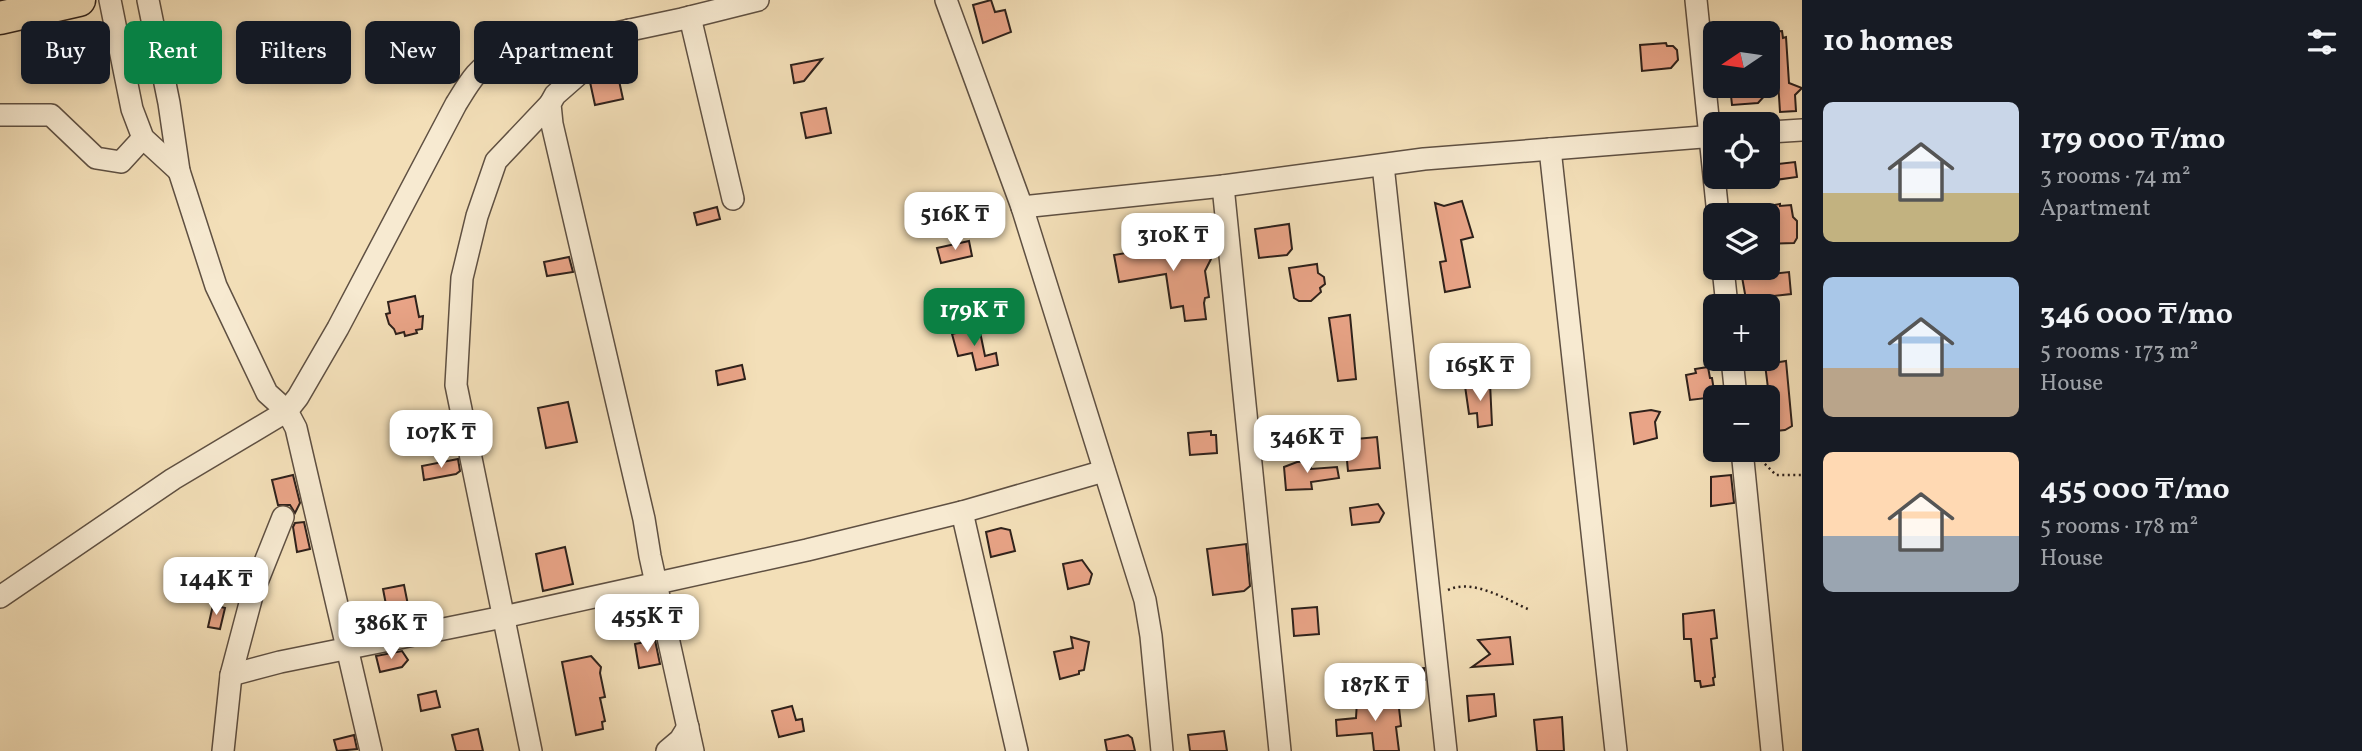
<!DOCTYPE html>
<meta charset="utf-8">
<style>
body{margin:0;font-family:Vollkorn,serif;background:#20242c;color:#f1f3f6;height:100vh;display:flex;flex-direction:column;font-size:26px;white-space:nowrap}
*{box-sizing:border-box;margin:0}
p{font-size:23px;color:#9ea1a6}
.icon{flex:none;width:38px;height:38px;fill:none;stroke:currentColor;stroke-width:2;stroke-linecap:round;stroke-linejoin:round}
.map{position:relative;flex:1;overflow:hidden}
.sheet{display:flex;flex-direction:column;background:#171b24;width:560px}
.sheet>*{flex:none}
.top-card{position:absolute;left:21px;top:21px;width:665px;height:63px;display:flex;gap:14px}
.needle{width:46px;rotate:257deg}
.buttons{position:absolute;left:1703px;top:21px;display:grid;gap:14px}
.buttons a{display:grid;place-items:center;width:77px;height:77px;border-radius:10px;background:#171b24;box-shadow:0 4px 10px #0003;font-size:35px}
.price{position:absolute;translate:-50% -60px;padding:0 16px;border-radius:14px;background:#fff;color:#222;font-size:23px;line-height:46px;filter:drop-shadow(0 2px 4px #0008)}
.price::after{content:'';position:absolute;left:50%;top:42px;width:21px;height:16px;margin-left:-10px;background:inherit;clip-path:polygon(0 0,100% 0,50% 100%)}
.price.on{background:#0b8043;color:#fff}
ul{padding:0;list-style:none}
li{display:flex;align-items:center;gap:21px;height:175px;padding:0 21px}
li span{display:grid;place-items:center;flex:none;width:196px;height:140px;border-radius:10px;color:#555}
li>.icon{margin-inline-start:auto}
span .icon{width:84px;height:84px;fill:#fffc;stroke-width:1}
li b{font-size:30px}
h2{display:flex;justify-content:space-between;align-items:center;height:84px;padding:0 21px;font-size:30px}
.pill{padding:0 24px;border-radius:10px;background:#171b24;box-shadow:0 4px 10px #0003;font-size:24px;line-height:63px}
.pill.on{background:#0b8043;color:#fff}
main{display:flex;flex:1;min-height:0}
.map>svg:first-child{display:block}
.building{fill:#e9a487;stroke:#2e211b;stroke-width:2}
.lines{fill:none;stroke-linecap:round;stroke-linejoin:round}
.minor-casing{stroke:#5f5042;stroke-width:24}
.highway-casing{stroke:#2e211b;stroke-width:35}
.path{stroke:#2e211b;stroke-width:2.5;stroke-dasharray:2 3.5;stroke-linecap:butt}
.minor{stroke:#f7ead1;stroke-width:21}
.highway{stroke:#f3dfb8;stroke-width:32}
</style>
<main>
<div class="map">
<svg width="1802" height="751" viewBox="0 0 1802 751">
<rect width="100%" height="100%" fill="#f3dfb8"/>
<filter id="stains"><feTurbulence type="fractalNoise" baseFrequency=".00286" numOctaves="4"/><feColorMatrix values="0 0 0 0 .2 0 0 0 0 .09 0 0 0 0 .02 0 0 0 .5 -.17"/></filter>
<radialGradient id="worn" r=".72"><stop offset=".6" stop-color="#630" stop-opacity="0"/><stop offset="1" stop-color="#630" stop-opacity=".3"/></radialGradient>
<g class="building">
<polygon points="991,0 995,12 1005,10 1011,32 983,43 973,5"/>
<polygon points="1782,31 1783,38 1786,37 1789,83 1802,88 1795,95 1796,111 1780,112 1778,81 1758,103 1732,105 1730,86 1768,86 1768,32"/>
<polygon points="1666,43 1667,46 1673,46 1677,50 1678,60 1671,68 1642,71 1640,45"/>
<polygon points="822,59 804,81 794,83 791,65"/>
<polygon points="618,76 623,99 595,105 590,82"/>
<polygon points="826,108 831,133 806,138 801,113"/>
<polygon points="1795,162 1797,177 1768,181 1768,165"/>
<polygon points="1462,201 1473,237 1461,240 1470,287 1445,292 1440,262 1446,261 1435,203 1444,206"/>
<polygon points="1780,204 1780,206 1791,205 1793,217 1797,221 1797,238 1794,243 1768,244 1768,206"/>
<polygon points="717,207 720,219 697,225 694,213"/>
<polygon points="1289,224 1292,249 1287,255 1259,258 1255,229"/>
<polygon points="1208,239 1214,244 1210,252 1211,259 1205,271 1209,297 1205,298 1204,303 1206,319 1185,321 1183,306 1171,308 1166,274 1119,282 1114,255"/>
<polygon points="969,241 972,256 941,263 937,248"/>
<polygon points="569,257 573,272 547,276 544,262"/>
<polygon points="1317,264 1318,273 1324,277 1325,284 1320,288 1321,292 1311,301 1299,301 1294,298 1289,268"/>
<polygon points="1789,272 1791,294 1765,297 1761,303 1747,305 1742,277"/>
<polygon points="415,296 419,317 423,316 422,329 416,330 417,333 405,336 404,332 396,334 394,329 389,324 386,314 390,313 388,302"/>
<polygon points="1350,315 1356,379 1338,381 1329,318"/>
<polygon points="979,327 985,356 996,353 998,365 976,370 972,353 958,356 952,334"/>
<polygon points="1786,361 1792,426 1785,430 1768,432 1769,396 1765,364"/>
<polygon points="742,365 745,379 718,385 716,371"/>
<polygon points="1708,367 1710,378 1712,378 1715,397 1690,400 1686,375 1696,373 1695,369"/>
<polygon points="1490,383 1492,425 1478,427 1477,413 1469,414 1465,386"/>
<polygon points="568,402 577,442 546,448 538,408"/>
<polygon points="1651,410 1660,412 1655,422 1657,438 1634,444 1630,413"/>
<polygon points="1211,431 1211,435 1216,435 1217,453 1190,455 1188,433"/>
<polygon points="1377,437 1380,468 1348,471 1345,440"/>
<polygon points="458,459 460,471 456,474 424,480 422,466"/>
<polygon points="1310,461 1311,469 1337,467 1339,478 1311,482 1312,489 1286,490 1284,467 1297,462"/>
<polygon points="293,475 300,503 295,513 290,505 278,505 272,480"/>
<polygon points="1731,475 1734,503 1711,506 1711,477"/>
<polygon points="1378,504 1384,513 1379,522 1352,525 1350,508"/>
<polygon points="304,522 310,549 297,552 293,527 295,523"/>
<polygon points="1001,528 1010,530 1015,551 991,557 986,532"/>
<polygon points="1246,544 1250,586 1244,591 1213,595 1207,549"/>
<polygon points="565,547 573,584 543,591 536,554"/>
<polygon points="1082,560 1092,574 1089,584 1068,589 1063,564"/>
<polygon points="404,585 409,610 388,615 383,589"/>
<polygon points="213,605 225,608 220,629 208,627"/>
<polygon points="1317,607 1319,634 1294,636 1292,609"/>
<polygon points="1714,610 1717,638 1711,639 1715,677 1713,678 1714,685 1701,687 1700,681 1695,681 1691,639 1684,639 1683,614"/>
<polygon points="1071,637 1089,642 1084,670 1079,671 1079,674 1060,679 1054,652 1073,648"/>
<polygon points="1510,637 1513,664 1472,667 1490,654 1478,640"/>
<polygon points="655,640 660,664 639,668 635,644"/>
<polygon points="402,651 408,660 402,667 380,672 376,656"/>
<polygon points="591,656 601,667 600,673 605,697 600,698 605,721 602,722 603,729 576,735 562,662"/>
<polygon points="1424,668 1425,680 1403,683 1402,670"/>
<polygon points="436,691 440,707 421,711 418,695"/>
<polygon points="1494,694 1496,716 1469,721 1467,696"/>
<polygon points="1387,696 1398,699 1401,726 1396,727 1399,751 1374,751 1372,733 1337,736 1336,720 1356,718 1357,701"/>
<polygon points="792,706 796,720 802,719 804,731 779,737 772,711"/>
<polygon points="1562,717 1564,751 1537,751 1534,720"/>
<polygon points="478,729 483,751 456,751 452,735"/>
<polygon points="1224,731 1227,751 1190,751 1188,735"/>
<polygon points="354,735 357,749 337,751 334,740"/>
<polygon points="1128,735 1132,738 1135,751 1107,751 1105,740"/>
</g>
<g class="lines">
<defs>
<g id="minor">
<polyline points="110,0 132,109 143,138 179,171"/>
<polyline points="148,0 169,103 179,171 216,286 267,393 287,411 296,428 371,751"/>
<polyline points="946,0 1022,207 1145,600 1151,636 1162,751"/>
<polyline points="1696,0 1718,215"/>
<polyline points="690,17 733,199"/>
<polyline points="629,30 555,95 550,104 552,124 644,519 650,556 693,751"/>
<polyline points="0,115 51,115 96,158 121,162 143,138"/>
<polyline points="1768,132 1802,130"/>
<polyline points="1550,149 1616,751"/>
<polyline points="1383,165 1446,751"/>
<polyline points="1223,186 1280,751"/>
<polyline points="1022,207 1223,186 1424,159 1715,136"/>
<polyline points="1723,268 1727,306"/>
<polyline points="1732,359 1736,397"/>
<polyline points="1742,450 1772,751"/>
<polyline points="962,512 1017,751"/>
<path d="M0 597 173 479 287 411 298 397 338 328 456 104C468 85 477 67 498 58L682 19 758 0"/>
<polyline points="231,675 280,662 503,617 807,550 962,512 1104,471"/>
<polyline points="223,751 231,675 253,592 283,517"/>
<polyline points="531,751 456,385 462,278 477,216 496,161 550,104"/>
<polyline points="667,751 680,740 688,727"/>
</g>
<polyline id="highway" points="0,18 79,0"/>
</defs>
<use href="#minor" class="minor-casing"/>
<use href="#highway" class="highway-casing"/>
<g class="path">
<polyline points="1761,460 1776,475 1802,475"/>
<path d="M1448 590C1473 578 1507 600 1530 610"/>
</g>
<use href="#minor" class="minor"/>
<use href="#highway" class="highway"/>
</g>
<rect width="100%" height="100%" filter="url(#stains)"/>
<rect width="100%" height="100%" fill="url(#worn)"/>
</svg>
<div class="buttons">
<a><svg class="needle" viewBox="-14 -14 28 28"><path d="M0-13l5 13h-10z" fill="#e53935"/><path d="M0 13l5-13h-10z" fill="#9ea1a6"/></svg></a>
<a><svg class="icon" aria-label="locate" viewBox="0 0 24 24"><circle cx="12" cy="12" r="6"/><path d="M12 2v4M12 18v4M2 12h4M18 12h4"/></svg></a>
<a><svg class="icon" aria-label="layers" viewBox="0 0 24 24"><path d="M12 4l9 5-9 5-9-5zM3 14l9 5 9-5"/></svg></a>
<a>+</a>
<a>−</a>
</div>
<b class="price" style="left:955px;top:252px">516K ₸</b>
<b class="price" style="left:1173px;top:273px">310K ₸</b>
<b class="price on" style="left:974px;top:348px">179K ₸</b>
<b class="price" style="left:1480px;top:403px">165K ₸</b>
<b class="price" style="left:441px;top:470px">107K ₸</b>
<b class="price" style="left:1307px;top:475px">346K ₸</b>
<b class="price" style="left:216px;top:617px">144K ₸</b>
<b class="price" style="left:647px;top:654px">455K ₸</b>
<b class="price" style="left:391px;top:661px">386K ₸</b>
<b class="price" style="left:1375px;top:723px">187K ₸</b>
<div class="top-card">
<a class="pill">Buy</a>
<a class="pill on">Rent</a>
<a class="pill">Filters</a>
<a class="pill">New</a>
<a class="pill">Apartment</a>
</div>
</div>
<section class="sheet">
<h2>10 homes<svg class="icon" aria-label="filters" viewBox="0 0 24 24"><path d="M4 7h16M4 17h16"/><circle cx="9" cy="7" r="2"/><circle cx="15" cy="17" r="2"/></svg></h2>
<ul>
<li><span style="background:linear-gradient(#c9d6e8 65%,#c2b280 0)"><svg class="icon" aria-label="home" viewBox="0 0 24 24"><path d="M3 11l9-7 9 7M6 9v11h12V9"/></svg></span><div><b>179 000 ₸/mo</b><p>3 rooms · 74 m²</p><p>Apartment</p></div></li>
<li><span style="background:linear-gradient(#a9c7e8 65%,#b9a48a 0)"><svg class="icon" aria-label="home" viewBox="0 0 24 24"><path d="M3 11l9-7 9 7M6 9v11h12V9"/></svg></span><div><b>346 000 ₸/mo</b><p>5 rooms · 173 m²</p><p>House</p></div></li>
<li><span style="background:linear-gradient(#ffd9b3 60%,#9aa5b1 0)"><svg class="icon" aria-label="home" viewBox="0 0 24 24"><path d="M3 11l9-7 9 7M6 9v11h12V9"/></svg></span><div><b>455 000 ₸/mo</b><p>5 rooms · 178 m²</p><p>House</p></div></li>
</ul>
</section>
</main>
